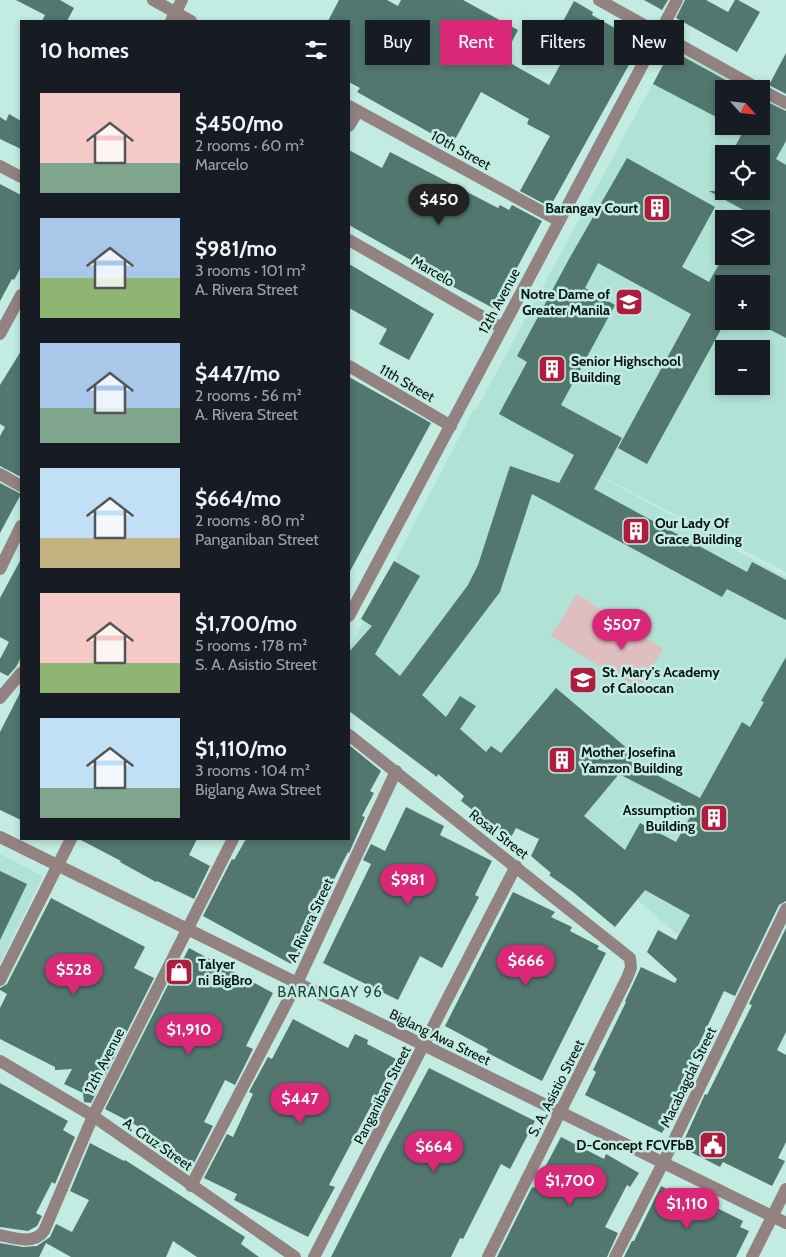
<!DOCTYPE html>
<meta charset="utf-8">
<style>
body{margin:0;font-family:Cabin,sans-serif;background:#242831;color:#f1f3f6;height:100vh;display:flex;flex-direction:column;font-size:19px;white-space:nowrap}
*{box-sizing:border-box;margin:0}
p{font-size:16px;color:#9ea1a6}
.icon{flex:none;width:28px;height:28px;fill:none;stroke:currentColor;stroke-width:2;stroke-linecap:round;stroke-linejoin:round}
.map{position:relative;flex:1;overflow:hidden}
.drawer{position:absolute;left:20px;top:20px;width:330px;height:820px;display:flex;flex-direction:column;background:#171b24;border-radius:0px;box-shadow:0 2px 8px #0003}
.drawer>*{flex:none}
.guide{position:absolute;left:365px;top:20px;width:345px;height:45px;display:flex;gap:10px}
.needle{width:32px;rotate:117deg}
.fabs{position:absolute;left:715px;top:80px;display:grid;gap:10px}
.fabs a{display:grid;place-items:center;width:55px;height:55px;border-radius:0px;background:#171b24;box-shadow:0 2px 8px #0003;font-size:25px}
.price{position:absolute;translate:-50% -42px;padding:0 11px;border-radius:18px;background:#db2777;color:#fff;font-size:16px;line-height:32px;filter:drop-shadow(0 1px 2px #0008)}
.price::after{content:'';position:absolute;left:50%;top:30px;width:15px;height:11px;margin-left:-8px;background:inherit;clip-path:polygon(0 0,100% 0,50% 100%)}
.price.on{background:#222;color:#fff}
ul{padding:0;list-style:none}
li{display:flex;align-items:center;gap:15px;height:125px;padding:0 20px}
li span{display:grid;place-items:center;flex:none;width:140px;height:100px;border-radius:0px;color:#555}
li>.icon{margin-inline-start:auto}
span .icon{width:60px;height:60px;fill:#fffc;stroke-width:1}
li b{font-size:21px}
h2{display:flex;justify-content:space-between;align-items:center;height:60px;padding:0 20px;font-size:21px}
.chip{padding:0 18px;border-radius:0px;background:#171b24;box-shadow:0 2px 8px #0003;font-size:18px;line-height:45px}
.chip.on{background:#db2777;color:#fff}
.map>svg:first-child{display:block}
.built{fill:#b0e2d5;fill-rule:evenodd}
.green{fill:#dfbebf}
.building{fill:#51776e;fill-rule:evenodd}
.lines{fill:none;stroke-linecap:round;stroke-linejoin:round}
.minor{stroke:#928282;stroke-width:12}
.labels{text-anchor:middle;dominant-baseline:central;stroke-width:5;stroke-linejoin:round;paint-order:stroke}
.street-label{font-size:14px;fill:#051410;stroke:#c2ece1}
.poi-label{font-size:14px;font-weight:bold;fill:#051410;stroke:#c2ece1;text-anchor:start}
.neighbourhood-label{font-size:15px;letter-spacing:1px;fill:#1e443c;stroke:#c2ece1}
</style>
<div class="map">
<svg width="786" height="1257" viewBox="0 0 786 1257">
<rect width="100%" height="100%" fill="#c2ece1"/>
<g class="built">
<path d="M672 48 748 89H724V126H761V96L786 110V572L545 447 786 577V861L721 973 572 842 349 655V649L474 409 476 410ZM724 154H761V191H724ZM724 219H761V256H724ZM724 284H761V321H724ZM724 349H761V386H724Z"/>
<polygon points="0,854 43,876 0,963"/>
</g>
<polygon class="green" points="577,594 663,649 638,690 551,636"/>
<g class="building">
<polygon points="16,0 60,0 74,8 67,21 42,21 45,15"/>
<polygon points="339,0 387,0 398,6 401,0 463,0 518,30 503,59 549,85 564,58 548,49 574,1 593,12 592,15 641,43 550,207 520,191 550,136 527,124 529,119 481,92 452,145 357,92 360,88 349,82 349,21 328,21"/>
<polygon points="644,0 668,0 662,10"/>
<polygon points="685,0 706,0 728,12 735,0 738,0 760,12 737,52 676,18"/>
<polygon points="671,50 742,89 724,89 724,121 653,84"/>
<polygon points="786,53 786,94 769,85"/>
<path d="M761 99 786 111V141L776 159 786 165V338L761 325V284H724V324L647 464 618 448 691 314 598 263 585 288 615 305 561 405 622 438 594 489 747 572 752 562 786 580V620L727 589 722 597 532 494 500 592 422 695 446 717 460 696 476 706 460 729 486 752 491 746 501 753 556 688 635 755 630 761 700 798 742 722 750 727 764 702 761 701 786 657V901L779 905 735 996 724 991 681 1082 691 1087 677 1115 673 1113 662 1133 585 1095 596 1072 593 1070 626 1002 625 1001 641 967 675 983 677 979 647 952 658 930 676 940 690 915 645 890 615 927 573 892 549 875 551 873 531 856 539 839 516 828 510 839 461 801 464 796 438 774 437 777 349 711V652L372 626 361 619 394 561 420 576 375 654 400 676 468 585 478 565 510 466 559 483 574 455 499 414 527 362 517 356 569 259 627 158 715 207 682 267 709 282 724 255 761 256V219H744L747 212 709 191H761V154H731L746 126H761ZM619 774 693 812 676 842 640 823 625 850 584 816Z"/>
<polygon points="9,114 21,121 21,149 0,139 0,117 6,121"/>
<polygon points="349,150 382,168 390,152 498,208 500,205 509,210 512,205 542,221 495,309 416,267 418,264 349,225"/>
<polygon points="0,184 21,195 21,267 14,280 12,279 0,301"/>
<polygon points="349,264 434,314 409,360 379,344 387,329 349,308"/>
<polygon points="21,351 21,477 0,466 0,436 5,427 0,424 0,385"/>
<polygon points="349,377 431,423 349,573"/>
<polygon points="0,483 21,494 0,533"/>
<polygon points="21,559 21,657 16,667 8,676 0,672 0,659 9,642 0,637 0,598"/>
<polygon points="21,691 21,820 0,810 0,732"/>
<polygon points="349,745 381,771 370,791 374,793 362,816 365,817 349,853 348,852 291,964 203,916 232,859 234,860 246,839 349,839"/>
<polygon points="406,807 444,826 440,835 492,861 475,895 479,897 442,968 420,956 398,1000 323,963 371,864 363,860 371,844 385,851"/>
<polygon points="79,839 197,839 189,855 210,866 194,899 157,881 156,882 120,862 121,861"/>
<polygon points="0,871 27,884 0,940"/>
<polygon points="513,892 555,912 551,917 572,927 570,931 599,946 597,949 606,953 542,1081 486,1052 488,1049 445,1026"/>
<polygon points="51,898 145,947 134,968 154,978 91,1103 84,1102 83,1093 64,1084 72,1069 55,1070 55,1067 0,1039 0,1008 7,994 0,990 0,988 7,984"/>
<polygon points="786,928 786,1032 777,1050 786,1055 786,1142 778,1158 785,1161 772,1186 723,1162 720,1167 681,1147 705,1094 707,1095 752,1005 749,1004"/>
<polygon points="189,948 273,993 246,1046 253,1049 235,1085 225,1080 204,1122 213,1126 190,1171 173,1162 142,1140 147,1131 105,1109 168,985 173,979"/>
<polygon points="293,1019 348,1048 355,1034 368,1040 367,1044 396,1059 382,1086 384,1087 373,1107 371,1106 329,1185 335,1187 308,1237 234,1200 237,1194 204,1178 227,1134 233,1137 253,1094 249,1092 268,1057 272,1059"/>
<polygon points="429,1068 535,1121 510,1169 501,1164 463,1239 460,1238 451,1257 331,1257 383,1154"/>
<polygon points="0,1083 68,1121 63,1130 75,1137 55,1184 52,1182 36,1213 42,1216 37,1226 28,1231 0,1227"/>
<polygon points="561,1137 604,1159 606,1154 639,1173 630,1187 627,1185 605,1227 618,1233 607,1257 497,1257 532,1187 534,1188"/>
<polygon points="90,1143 124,1161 125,1160 245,1237 241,1244 259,1257 197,1257 173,1241 166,1257 71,1257 46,1243 39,1257 0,1257 0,1243 23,1247 37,1246 50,1237 56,1224 72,1232 89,1200 70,1191"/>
<polygon points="661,1186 702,1207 705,1202 743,1221 740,1227 749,1231 736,1257 624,1257 632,1241 634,1241"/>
</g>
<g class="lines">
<g class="minor">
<polyline points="153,0 191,21"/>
<polyline points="599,0 759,89"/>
<polyline points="171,21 182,0"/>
<polyline points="761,90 786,103"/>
<polyline points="349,106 559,221"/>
<polyline points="349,126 358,111"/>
<polyline points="0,166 21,177"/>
<polyline points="349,240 502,328"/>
<polyline points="0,334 21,295"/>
<polyline points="349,366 451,426"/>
<polyline points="0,474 21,486"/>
<polyline points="0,569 21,526"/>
<polyline points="349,616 677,0"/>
<polyline points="0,698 21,673"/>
<polyline points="349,735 630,958 631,968 627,978 488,1257"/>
<polyline points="0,837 786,1223"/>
<polyline points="0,980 71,839"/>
<polyline points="0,1061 93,1116 295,1257"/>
<polyline points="191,1186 297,983 396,771"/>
<path d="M0 1235C14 1238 34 1245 44 1231L93 1116 233 839"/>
<polyline points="314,1257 516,866"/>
<polyline points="615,1257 663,1163 786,909"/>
<polyline points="752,1257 786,1189"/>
</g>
</g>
<defs>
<symbol id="building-square" viewBox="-11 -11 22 22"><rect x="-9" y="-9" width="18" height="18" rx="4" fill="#b01c3d" stroke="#c2ece1"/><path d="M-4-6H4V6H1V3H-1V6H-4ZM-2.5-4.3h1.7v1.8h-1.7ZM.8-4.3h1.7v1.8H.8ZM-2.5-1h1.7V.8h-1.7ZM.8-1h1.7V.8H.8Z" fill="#fff"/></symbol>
<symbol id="school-square" viewBox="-11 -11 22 22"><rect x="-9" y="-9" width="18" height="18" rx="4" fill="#b01c3d" stroke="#c2ece1"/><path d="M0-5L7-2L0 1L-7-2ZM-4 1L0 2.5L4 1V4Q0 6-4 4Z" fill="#fff"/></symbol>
<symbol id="shop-square" viewBox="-11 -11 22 22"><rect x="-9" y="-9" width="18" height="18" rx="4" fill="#b01c3d" stroke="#c2ece1"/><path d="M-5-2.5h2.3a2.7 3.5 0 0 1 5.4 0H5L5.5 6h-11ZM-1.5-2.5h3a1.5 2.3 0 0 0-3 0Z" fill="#fff"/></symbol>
<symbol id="civic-square" viewBox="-11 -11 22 22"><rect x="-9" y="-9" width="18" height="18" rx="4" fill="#b01c3d" stroke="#c2ece1"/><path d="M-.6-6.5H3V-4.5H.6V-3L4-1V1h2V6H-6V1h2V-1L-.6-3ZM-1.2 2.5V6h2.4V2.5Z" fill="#fff"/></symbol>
</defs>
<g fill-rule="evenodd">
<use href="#building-square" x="641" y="192" width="32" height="32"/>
<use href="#school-square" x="613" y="286" width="32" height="32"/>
<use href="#building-square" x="536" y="353" width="32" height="32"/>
<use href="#building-square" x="620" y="515" width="32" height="32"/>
<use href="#school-square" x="567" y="664" width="32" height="32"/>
<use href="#building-square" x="546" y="744" width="32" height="32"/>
<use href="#building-square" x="698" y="802" width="32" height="32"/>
<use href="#shop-square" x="163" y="956" width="32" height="32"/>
<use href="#civic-square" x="697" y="1129" width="32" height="32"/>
</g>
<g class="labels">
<g class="street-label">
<text transform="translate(461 150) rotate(29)">10th Street</text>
<text transform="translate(433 271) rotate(30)">Marcelo</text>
<text transform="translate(499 301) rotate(-62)">12th Avenue</text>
<text transform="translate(407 383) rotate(30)">11th Street</text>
<text transform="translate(499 834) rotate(38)">Rosal Street</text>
<text transform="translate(310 920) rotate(-65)">A. Rivera Street</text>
<text transform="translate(440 1037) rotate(26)">Biglang Awa Street</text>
<text transform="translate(104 1061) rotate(-63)">12th Avenue</text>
<text transform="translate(688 1077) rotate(-64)">Macabagdal Street</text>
<text transform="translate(556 1088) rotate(-63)">S. A. Asistio Street</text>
<text transform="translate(382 1095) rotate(-63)">Panganiban Street</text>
<text transform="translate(158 1144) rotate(35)">A. Cruz Street</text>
</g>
<g class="poi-label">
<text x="638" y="208" text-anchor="end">Barangay Court</text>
<text x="610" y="294" text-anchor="end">Notre Dame of<tspan x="610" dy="16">Greater Manila</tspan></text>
<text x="571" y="361">Senior Highschool<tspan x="571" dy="16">Building</tspan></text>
<text x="655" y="523">Our Lady Of<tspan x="655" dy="16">Grace Building</tspan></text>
<text x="602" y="672">St. Mary's Academy<tspan x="602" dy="16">of Caloocan</tspan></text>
<text x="581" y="752">Mother Josefina<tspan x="581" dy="16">Yamzon Building</tspan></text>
<text x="695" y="810" text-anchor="end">Assumption<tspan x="695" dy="16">Building</tspan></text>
<text x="198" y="964">Talyer<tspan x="198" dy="16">ni BigBro</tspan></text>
<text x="694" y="1145" text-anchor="end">D-Concept FCVFbB</text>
</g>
<g class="neighbourhood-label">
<text x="330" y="992">BARANGAY 96</text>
</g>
</g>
</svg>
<div class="fabs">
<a><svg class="needle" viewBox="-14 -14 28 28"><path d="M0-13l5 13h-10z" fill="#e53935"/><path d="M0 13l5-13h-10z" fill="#9ea1a6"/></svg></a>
<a><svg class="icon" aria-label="locate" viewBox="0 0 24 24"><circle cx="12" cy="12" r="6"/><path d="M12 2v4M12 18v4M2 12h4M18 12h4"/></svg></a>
<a><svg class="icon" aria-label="layers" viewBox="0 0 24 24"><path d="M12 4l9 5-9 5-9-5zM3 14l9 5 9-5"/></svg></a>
<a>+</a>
<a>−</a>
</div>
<b class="price on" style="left:439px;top:226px">$450</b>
<b class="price" style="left:622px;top:651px">$507</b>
<b class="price" style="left:408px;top:906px">$981</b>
<b class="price" style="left:526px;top:987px">$666</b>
<b class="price" style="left:74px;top:996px">$528</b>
<b class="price" style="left:189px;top:1056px">$1,910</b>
<b class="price" style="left:300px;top:1125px">$447</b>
<b class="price" style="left:434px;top:1173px">$664</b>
<b class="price" style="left:570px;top:1207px">$1,700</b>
<b class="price" style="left:687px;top:1230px">$1,110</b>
<div class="guide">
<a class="chip">Buy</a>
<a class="chip on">Rent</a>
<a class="chip">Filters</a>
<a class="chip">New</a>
</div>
<section class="drawer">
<h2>10 homes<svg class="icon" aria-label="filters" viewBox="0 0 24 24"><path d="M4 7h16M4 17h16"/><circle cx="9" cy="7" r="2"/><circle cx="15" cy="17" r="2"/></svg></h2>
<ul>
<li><span style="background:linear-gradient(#f6c9c9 70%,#7fa58c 0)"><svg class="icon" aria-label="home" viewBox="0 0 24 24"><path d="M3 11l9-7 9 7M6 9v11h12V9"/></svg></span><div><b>$450/mo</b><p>2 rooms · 60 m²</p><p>Marcelo</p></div></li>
<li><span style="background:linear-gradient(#a9c7e8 60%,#8fb573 0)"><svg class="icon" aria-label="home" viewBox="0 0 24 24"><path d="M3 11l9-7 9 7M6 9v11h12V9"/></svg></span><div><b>$981/mo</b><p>3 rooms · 101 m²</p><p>A. Rivera Street</p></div></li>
<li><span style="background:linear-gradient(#a9c7e8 65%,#7fa58c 0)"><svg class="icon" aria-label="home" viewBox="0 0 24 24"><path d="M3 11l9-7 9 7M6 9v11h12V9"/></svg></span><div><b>$447/mo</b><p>2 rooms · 56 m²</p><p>A. Rivera Street</p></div></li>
<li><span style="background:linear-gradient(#bfe0f5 70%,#c2b280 0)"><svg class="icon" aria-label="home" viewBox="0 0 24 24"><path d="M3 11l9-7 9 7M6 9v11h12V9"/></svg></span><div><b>$664/mo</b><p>2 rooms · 80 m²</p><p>Panganiban Street</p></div></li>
<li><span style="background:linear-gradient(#f6c9c9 70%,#8fb573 0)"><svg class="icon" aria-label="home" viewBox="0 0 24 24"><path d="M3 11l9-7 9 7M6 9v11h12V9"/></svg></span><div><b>$1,700/mo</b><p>5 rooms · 178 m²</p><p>S. A. Asistio Street</p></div></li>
<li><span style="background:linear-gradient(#bfe0f5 70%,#7fa58c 0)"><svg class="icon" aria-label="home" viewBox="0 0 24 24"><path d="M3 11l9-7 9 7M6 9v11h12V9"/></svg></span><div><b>$1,110/mo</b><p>3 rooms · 104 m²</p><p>Biglang Awa Street</p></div></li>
</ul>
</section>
</div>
